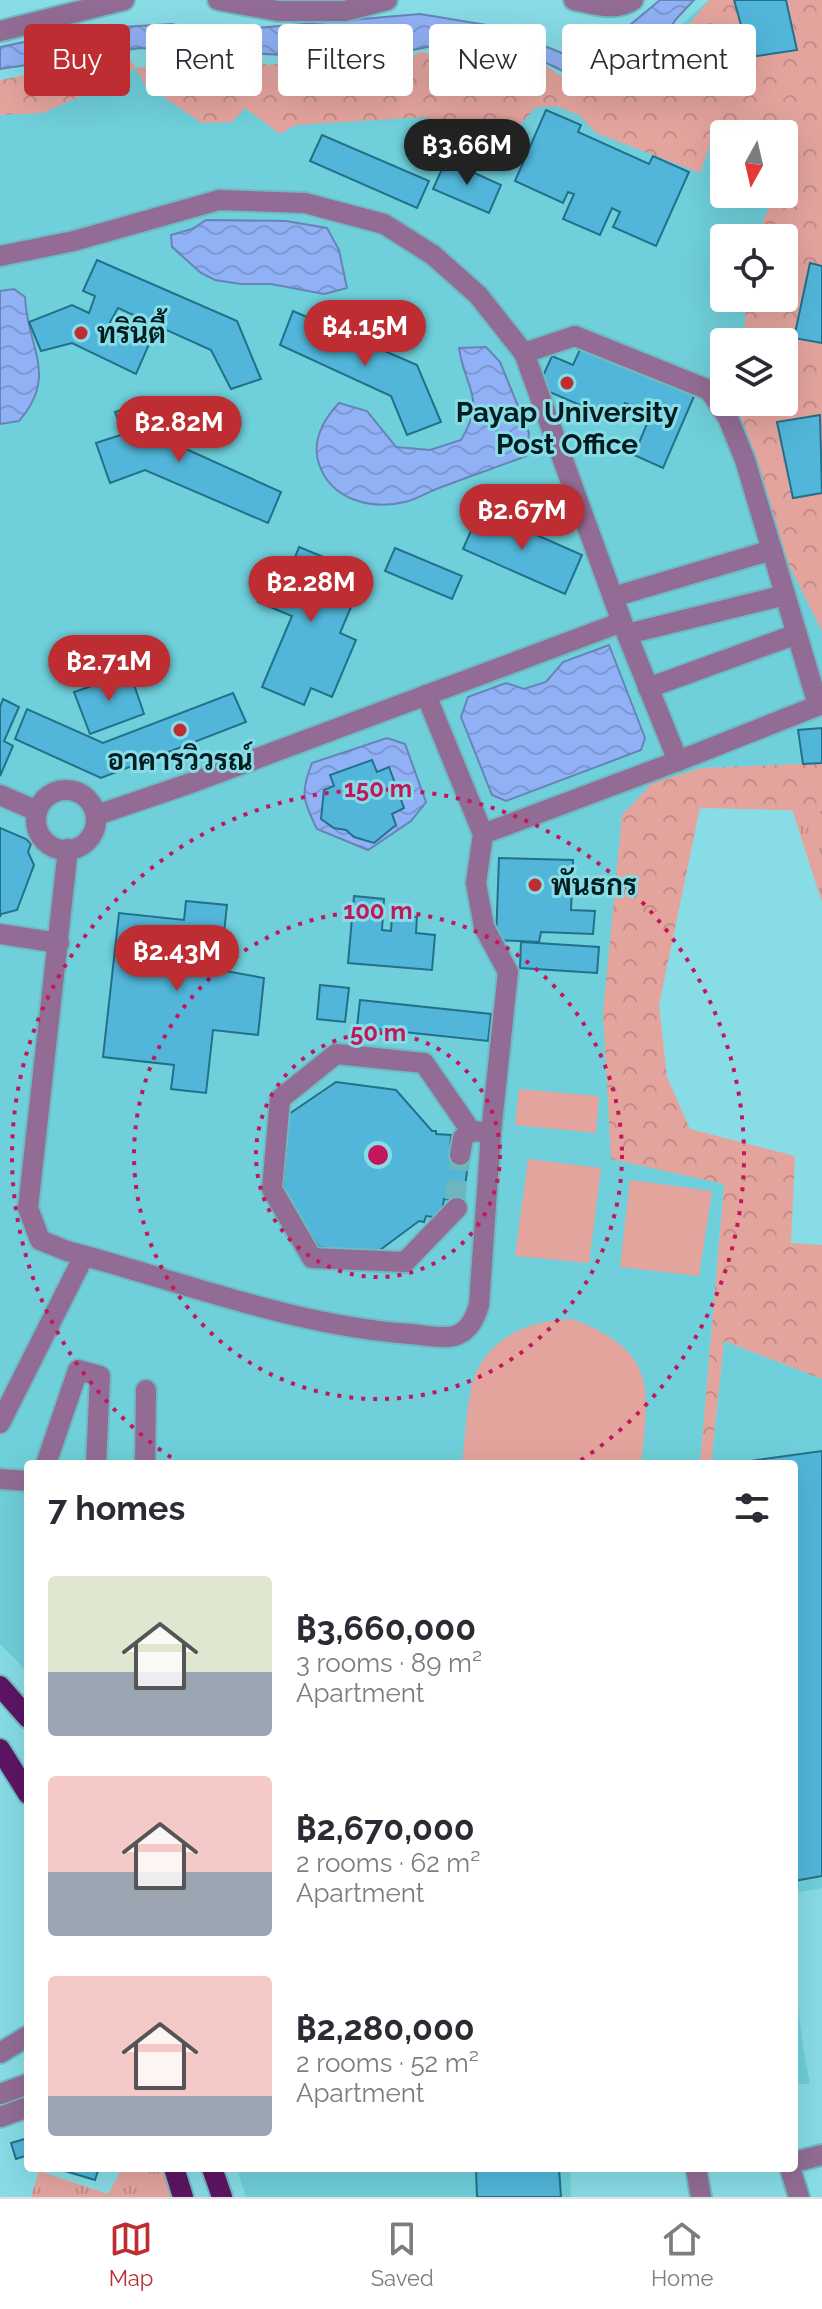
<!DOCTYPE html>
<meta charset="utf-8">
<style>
body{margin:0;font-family:Raleway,Sarabun,sans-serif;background:#f7f7f7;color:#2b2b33;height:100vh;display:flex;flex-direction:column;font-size:30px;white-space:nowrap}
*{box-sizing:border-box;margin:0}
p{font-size:26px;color:#7c7c81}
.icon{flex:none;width:44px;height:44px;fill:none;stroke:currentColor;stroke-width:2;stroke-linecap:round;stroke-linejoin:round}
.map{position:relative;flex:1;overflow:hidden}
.side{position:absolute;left:24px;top:1460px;width:774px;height:712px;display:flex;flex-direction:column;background:#fff;border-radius:8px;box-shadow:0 8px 32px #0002}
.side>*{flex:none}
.guide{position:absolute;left:24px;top:24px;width:774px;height:72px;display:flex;gap:16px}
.needle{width:52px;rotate:188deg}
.buttons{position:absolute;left:710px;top:120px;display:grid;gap:16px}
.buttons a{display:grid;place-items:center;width:88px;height:88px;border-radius:8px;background:#fff;box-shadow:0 8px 32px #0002;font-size:40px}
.price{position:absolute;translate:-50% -68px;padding:0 18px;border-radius:28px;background:#bd2d31;color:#fff;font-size:26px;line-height:52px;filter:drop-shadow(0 2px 4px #0008)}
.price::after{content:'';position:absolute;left:50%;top:48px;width:24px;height:18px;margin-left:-12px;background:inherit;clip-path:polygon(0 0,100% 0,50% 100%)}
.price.active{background:#222;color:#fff}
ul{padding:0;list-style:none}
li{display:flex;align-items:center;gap:24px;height:200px;padding:0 24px}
li span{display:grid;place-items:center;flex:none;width:224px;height:160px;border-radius:8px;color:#555}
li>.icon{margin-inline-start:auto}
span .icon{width:96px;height:96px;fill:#fffc;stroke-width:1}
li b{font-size:34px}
h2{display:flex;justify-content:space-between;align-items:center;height:96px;padding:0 24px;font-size:34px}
.pill{padding:0 28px;border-radius:8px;background:#fff;box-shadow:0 8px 32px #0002;font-size:28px;line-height:72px}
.pill.active{background:#bd2d31;color:#fff}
.tabs{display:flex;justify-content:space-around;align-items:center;height:112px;border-top:2px solid #e1e1e2;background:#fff;font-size:22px;color:#7c7c81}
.tabs a{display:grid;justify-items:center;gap:4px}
.tabs .active{color:#bd2d31}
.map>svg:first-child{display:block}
.built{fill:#6fcfda;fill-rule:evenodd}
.grass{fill:url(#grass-tufts)}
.forest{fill:url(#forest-crowns)}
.park{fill:#e4a49e}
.water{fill:url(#water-waves);stroke:#6685b6;stroke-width:2}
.building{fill:#52b6da;stroke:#23708a;stroke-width:2}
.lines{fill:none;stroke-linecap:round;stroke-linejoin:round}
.minor-tunnel{stroke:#6cb6be;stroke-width:20;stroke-dasharray:20 10;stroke-linecap:butt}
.minor-casing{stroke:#6fbac2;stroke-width:24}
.major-casing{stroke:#6fbac2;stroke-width:24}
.minor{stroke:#926c94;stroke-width:20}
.major{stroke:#5d1563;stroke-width:20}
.ring{fill:none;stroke:#c2185b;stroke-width:4;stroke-dasharray:4 8}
.poi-dot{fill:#bd2d31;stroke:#87dce6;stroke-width:3}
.labels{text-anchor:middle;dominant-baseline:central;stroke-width:6;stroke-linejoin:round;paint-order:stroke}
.poi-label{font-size:28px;font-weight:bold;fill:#021d20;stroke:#87dce6;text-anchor:start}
.centre{fill:#c2185b;stroke:#87dce6;stroke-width:4}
.ring-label{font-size:24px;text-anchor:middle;font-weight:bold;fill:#c2185b;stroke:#87dce6;stroke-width:6;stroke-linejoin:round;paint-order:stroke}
</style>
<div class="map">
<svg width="822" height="2197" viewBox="0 0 822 2197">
<defs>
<pattern id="grass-tufts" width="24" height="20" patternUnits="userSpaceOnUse" patternTransform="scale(2)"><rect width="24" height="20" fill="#e4a49e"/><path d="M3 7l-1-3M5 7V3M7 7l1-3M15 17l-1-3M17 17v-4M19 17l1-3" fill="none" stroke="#c28d88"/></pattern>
<pattern id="forest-crowns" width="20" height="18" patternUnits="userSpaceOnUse" patternTransform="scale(2)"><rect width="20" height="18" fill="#e4a49e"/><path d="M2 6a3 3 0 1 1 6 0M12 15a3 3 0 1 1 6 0" fill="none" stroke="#c28d88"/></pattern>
<pattern id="water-waves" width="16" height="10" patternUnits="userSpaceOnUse" patternTransform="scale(2)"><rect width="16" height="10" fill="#91b1f6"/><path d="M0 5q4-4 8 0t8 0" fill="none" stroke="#7b98d3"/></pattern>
</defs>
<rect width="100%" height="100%" fill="#87dce6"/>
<g class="built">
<path d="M709 0H822V763L702 768 611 1158 724 1184 700 1464H28V1675L20 1664 0 1644V115L43 113 101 87 136 68 196 60 237 63 254 61 269 65 285 63 374 72 421 56 454 59 491 53 536 58 587 96 641 82 672 33ZM724 134H784V194H724ZM724 238H784V298H724ZM724 342H784V402H724Z"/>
<polygon points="724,1341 822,1379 822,1888 794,1893 794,1464 711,1464"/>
<polygon points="794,1977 803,2046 810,2084 794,2084"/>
<polygon points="237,2168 570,2168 571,2197 246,2197"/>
</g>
<g class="grass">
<polygon points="792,809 822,811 822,903"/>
<polygon points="122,2168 162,2168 171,2197 31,2197 39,2171 108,2194"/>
</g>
<g class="forest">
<polygon points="709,0 822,0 822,631 778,543 726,402 784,402 784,342 743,342 747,298 784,298 784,238 760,238 764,218 776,194 784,194 784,177 789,165 784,163 784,134 724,134 724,138 714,134 700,173 596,133 579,115 556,106 536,107 507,139 441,130 426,117 296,125 280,134 245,108 232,122 202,123 144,84 136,68 101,87 43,113 0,115 0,80 59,69 97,57 128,57 136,68 196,60 237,63 254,61 269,65 285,63 374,72 421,52 454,59 491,53 536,58 587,96 641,82"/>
<polygon points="822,763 822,811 700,808 659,1005 667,1077 690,1129 795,1156 791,1243 822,1245 822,1379 724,1341 711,1464 700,1464 724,1184 611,1159 603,1013 622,815 652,783 702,768"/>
</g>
<g class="park">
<polygon points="519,1089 599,1096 596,1133 515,1125"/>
<polygon points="528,1159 601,1168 589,1263 515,1256"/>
<polygon points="630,1180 712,1191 699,1276 620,1267"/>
<path d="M573 1319C656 1352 650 1385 641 1464H462C465 1439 466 1412 471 1388 483 1339 527 1320 573 1319Z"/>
</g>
<g class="water">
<polygon points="660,0 694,0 677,18 644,65 618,80 595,87 520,50 437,45 369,59 140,48 0,69 0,47 87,29 172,24 215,35 235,30 420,14 499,27 576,59 594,55"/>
<polygon points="206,220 286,221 327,228 339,250 347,288 324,294 271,284 241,284 215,280 201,273 172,247 171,235 192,229"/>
<path d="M14 289 25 297C27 348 59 375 19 421L0 424V291Z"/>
<path d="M486 347 500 362 529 433 526 456C497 467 468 477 439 488 428 492 417 499 405 502 371 510 331 500 319 464 311 440 324 419 339 403L367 411 396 447 430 450 461 440C487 397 465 390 459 348Z"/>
<polygon points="609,645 645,738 641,750 506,801 492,795 461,717 468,697 506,683 524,689 546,682 563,662"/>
<path d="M387 738 405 744 426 802 411 821 368 850 317 829C303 801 300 793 312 763Z"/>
</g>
<g class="building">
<polygon points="734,0 786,0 797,50 750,57"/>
<polygon points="546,110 581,125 578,132 649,164 653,156 689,172 656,246 613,227 620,212 612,208 600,235 563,219 574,194 568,192 563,203 515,181"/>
<polygon points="322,135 429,181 417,208 310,161"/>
<polygon points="446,160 501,185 489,213 433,189"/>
<polygon points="97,260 237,321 261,379 231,389 211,350 118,308 109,324 150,342 136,374 72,343 41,351 29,322 72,305 89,313 95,296 83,291"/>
<polygon points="810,263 822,266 822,343 794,338"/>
<polygon points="293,311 417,365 441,422 407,435 391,396 280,345"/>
<polygon points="582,345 695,394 663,468 634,455 651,414 625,403 617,421 538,387 552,356 573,365"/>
<polygon points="153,398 166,440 281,492 268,523 145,470 110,483 96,443 124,434 115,412"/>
<polygon points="820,415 822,493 793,498 777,422"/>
<polygon points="480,510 582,555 565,594 463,549"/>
<polygon points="299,547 365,574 340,633 356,640 332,697 311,688 304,705 262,687 292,616 258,602 277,559 292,565"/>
<polygon points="395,548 462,576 452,599 385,571"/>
<polygon points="130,673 144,714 90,734 74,692"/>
<polygon points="233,693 246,722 101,778 15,739 27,709 103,743"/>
<polygon points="3,699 19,707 4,741 13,746 0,776 0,707"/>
<polygon points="822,728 822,763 803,764 798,730"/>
<polygon points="372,760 377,772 389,767 404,808 392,814 396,825 374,843 354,837 346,830 334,828 321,819 324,790 334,786 330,775"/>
<polygon points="0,828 26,839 31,844 28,852 34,865 17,910 1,914 0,917"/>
<polygon points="499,858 573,860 571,910 595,911 593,934 541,932 539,942 496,940"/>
<polygon points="354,896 384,899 382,930 391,931 392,916 417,917 416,933 435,935 432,970 348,963"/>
<polygon points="186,901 227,905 220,970 264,978 258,1035 213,1030 206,1093 171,1089 174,1065 103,1057 119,913 184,920"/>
<polygon points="521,942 599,947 597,973 520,968"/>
<polygon points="320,985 349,988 345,1022 317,1019"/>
<polygon points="360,1000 491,1014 488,1041 357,1027"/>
<polygon points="336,1082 396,1090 432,1131 436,1131 436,1134 451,1135 450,1154 469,1157 463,1201 444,1199 441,1218 426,1216 424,1222 419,1221 376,1253 319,1247 283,1191 289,1114"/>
<polygon points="822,1451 822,1876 794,1881 794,1464 744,1464 743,1462"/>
<polygon points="28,2138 28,2155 16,2159 11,2143"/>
<polygon points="55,2168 99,2168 95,2180"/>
<polygon points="476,2168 559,2168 561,2197 477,2197"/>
</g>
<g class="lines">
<polyline class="minor-tunnel" points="455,1200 460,1155"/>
<defs>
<g id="minor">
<polyline points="218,0 278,11 345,11 387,0"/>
<path d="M574 0C592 4 616 12 633 0"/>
<polyline points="0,31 124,0"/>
<polyline points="0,256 74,241 219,200 305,203 384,224 433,255 478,295 524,353 622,622 678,761"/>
<polyline points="524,353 575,336 709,390 728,418 745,460 818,705"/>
<polyline points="613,597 772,550"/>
<polyline points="627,634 785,595"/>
<polyline points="648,688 797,634"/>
<circle cx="66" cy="820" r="30"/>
<polyline points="0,795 37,811"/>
<polyline points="97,815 191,783 622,622"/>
<polyline points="483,834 678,761 822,704"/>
<path d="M68 849 28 1208 40 1240 67 1251C180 1281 294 1326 411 1334 424 1335 441 1339 454 1336 469 1332 475 1318 479 1305L491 1133 508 972 484 927 476 883 483 834 426 695"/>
<polyline points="0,934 59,943"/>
<polyline points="460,1155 463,1138 471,1131 483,1132"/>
<polyline points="457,1208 405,1262 312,1258 272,1189 280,1099 336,1054 424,1063 471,1131"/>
<polyline points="0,1423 84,1256"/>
<polyline points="46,1464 78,1370 100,1376 96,1464"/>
<polyline points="145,1464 146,1390"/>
<polyline points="0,1479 28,1481"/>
<polyline points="0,2053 28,2036"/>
<polyline points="0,2094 28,2084"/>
<polyline points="0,2117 28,2107"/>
<polyline points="794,2162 822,2155"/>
<polyline points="696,2168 701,2197"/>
<polyline points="790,2168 799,2197"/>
</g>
<g id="major">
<polyline points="0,1686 28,1718"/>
<polyline points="0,1749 28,1794"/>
<polyline points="174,2168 183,2197"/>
<polyline points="212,2168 222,2197"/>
</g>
</defs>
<use href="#minor" class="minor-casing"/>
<use href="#major" class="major-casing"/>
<use href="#minor" class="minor"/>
<use href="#major" class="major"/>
</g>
<g class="ring">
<circle cx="378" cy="1155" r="122"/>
<circle cx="378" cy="1155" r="244"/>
<path d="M181 1464A366 366 0 1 1 575 1464"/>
</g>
<g class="poi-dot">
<circle cx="81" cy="333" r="8"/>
<circle cx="567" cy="383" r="8"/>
<circle cx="180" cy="730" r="8"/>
<circle cx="535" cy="885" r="8"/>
</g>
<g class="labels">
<g class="poi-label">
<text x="97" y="333">ทรินิตี้</text>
<text x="567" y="412" text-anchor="middle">Payap University<tspan x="567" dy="32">Post Office</tspan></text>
<text x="180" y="760" text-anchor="middle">อาคารวิวรณ์</text>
<text x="551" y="885">พันธกร</text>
</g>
</g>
<circle cx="378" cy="1155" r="12" class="centre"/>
<g class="ring-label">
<text x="378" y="797">150 m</text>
<text x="378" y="919">100 m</text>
<text x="378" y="1041">50 m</text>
</g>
</svg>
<div class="buttons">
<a><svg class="needle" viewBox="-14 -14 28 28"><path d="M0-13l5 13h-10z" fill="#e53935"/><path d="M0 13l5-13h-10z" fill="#7c7c81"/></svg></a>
<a><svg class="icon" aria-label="locate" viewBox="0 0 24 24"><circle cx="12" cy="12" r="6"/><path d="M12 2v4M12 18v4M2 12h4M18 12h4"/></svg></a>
<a><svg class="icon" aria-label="layers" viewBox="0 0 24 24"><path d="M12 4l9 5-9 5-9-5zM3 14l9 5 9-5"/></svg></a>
</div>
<b class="price active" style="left:467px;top:187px">฿3.66M</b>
<b class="price" style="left:365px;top:368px">฿4.15M</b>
<b class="price" style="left:179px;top:464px">฿2.82M</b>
<b class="price" style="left:522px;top:552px">฿2.67M</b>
<b class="price" style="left:311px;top:624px">฿2.28M</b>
<b class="price" style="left:109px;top:703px">฿2.71M</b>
<b class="price" style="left:177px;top:993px">฿2.43M</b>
<div class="guide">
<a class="pill active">Buy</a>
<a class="pill">Rent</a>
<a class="pill">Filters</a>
<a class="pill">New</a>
<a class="pill">Apartment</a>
</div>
<section class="side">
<h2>7 homes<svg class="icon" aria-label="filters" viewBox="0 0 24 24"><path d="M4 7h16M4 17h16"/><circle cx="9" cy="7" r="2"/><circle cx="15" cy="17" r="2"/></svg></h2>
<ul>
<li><span style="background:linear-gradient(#dfe7d0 60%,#9aa5b1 0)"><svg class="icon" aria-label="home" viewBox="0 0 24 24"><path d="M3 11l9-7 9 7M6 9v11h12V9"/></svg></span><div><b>฿3,660,000</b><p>3 rooms · 89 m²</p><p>Apartment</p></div></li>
<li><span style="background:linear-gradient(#f6c9c9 60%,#9aa5b1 0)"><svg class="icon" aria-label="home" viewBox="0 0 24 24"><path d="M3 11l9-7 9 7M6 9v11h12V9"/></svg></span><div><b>฿2,670,000</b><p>2 rooms · 62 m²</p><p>Apartment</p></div></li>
<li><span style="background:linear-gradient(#f6c9c9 75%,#9aa5b1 0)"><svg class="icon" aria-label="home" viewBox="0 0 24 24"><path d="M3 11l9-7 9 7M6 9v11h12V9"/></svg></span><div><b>฿2,280,000</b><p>2 rooms · 52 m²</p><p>Apartment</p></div></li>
</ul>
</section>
</div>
<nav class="tabs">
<a class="active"><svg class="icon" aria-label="map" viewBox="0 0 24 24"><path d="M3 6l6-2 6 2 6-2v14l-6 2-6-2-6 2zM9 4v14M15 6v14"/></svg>Map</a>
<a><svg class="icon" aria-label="saved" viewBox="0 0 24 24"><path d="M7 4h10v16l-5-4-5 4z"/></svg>Saved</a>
<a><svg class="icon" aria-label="home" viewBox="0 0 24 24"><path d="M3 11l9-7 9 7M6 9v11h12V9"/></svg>Home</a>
</nav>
